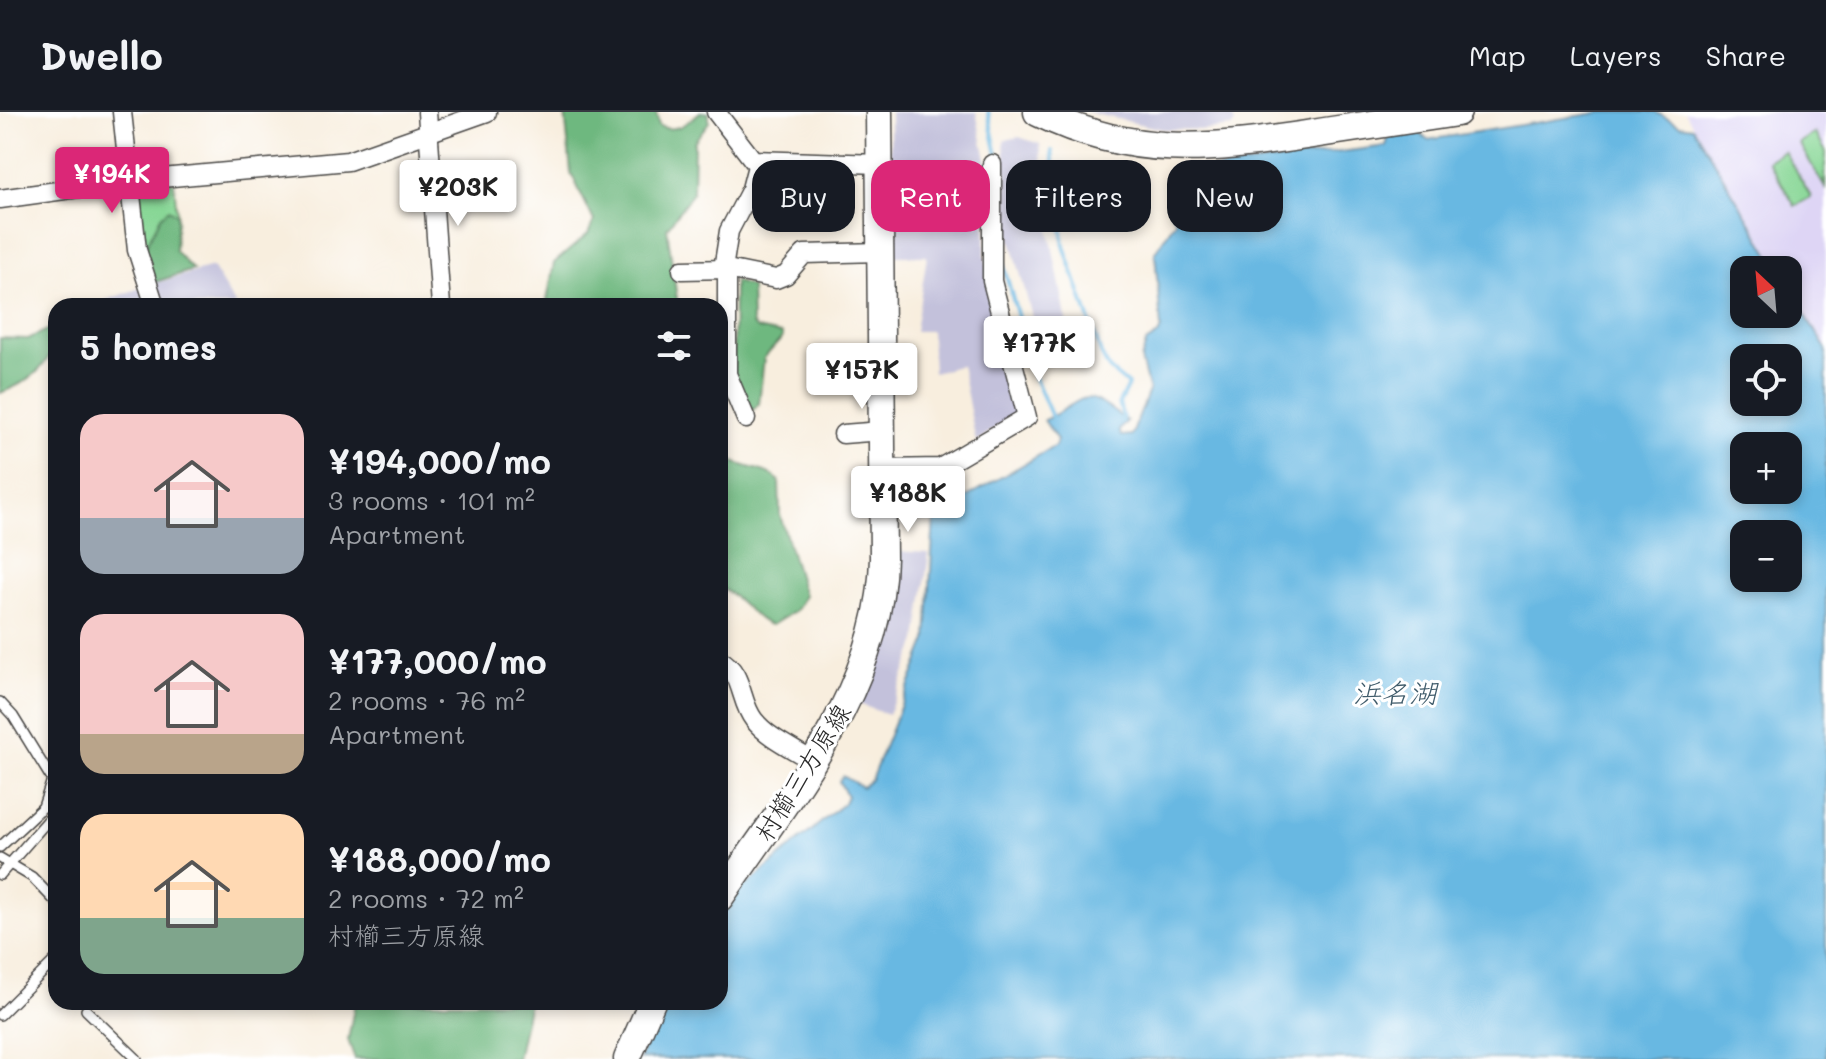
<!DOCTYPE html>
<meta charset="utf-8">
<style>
body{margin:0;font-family:Mali,"Klee One",sans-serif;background:#242831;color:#f1f3f6;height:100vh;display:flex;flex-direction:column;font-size:30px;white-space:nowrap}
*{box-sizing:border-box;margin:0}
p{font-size:26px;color:#9ea1a6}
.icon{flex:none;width:44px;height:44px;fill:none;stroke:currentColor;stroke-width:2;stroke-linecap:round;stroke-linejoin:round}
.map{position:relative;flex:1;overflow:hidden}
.details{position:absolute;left:48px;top:186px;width:680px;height:712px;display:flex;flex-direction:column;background:#171b24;border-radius:24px;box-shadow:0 4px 12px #0003}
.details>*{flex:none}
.top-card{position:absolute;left:752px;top:48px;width:760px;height:72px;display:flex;gap:16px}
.needle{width:52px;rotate:334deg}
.buttons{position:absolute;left:1730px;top:144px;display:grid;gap:16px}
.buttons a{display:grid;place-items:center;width:72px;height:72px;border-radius:16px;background:#171b24;box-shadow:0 4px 12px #0003;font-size:40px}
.price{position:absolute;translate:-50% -68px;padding:0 18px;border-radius:8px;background:#fff;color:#222;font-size:26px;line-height:52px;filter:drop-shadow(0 2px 4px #0008)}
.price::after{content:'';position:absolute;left:50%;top:48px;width:24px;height:18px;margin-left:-12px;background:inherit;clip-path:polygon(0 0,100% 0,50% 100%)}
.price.on{background:#db2777;color:#fff}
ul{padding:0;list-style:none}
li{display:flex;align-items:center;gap:24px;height:200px;padding:0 32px}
li span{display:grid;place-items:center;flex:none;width:224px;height:160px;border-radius:24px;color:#555}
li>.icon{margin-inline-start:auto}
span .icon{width:96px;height:96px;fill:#fffc;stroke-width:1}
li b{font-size:34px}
h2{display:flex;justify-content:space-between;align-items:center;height:96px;padding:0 32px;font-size:34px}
.tag{padding:0 28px;border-radius:24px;background:#171b24;box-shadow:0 4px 12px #0003;font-size:28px;line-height:72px}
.tag.on{background:#db2777;color:#fff}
header{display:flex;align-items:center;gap:48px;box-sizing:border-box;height:112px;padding:0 40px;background:#171b24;border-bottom:2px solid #363941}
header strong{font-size:38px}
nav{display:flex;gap:44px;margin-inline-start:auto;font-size:28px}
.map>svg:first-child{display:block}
.built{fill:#ded5f5}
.industrial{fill:#c3c1db}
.green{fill:#88d796;stroke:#5a8160;stroke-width:2}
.forest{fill:#6eb87f;stroke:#4c7255;stroke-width:2}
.water{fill:#67b8e2;stroke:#497286;stroke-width:2;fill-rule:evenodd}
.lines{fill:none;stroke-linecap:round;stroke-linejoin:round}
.stream{stroke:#67b8e2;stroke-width:4}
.service-casing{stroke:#4a4846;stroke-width:12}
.minor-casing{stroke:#4a4846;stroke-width:21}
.secondary-casing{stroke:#4a4846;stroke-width:29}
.primary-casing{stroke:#4a4846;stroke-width:31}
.service{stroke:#fff;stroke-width:9}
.minor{stroke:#fff;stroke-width:18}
.secondary{stroke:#fff;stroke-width:26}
.primary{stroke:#fff;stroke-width:28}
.labels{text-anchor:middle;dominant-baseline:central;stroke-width:6;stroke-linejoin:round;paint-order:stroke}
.street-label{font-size:26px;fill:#2b2b2b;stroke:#fff}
.water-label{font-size:28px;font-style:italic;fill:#405c6b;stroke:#fff}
</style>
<header>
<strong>Dwello</strong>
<nav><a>Map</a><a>Layers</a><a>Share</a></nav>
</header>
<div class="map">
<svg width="1826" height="947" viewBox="0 0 1826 947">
<rect width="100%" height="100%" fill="#fff"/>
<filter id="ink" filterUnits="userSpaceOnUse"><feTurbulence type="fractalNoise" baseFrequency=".0125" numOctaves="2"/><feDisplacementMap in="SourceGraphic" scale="16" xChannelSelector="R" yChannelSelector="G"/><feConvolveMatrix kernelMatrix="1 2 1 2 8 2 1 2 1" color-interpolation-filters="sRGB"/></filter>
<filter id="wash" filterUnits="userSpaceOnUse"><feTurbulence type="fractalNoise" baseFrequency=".006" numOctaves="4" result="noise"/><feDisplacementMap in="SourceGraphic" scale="32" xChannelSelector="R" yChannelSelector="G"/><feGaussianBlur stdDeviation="1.8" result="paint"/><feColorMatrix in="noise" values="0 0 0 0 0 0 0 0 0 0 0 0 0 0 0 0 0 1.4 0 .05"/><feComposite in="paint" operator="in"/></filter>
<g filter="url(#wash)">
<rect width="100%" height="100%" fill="#f8eede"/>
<polygon class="built" points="1685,0 1826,0 1826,235 1788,172 1788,158 1780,158"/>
<g class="industrial">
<polygon points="890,0 976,0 987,52 985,144 1020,298 976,330 961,253 933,261 931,219 915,219 927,144 891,144"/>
<polygon points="1086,0 1230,0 1235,11 1232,15 1206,18 1162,17"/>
<polygon points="1019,25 1040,32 1049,117 1067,210 1035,215 1009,121 1004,28"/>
<polygon points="212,155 236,194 161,194 153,172"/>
<polygon points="143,175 149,194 95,192"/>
<polygon points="894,439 929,441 917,529 888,603 859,592 885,518 894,470"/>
</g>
<g class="green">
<polygon points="1815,21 1826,40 1825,76 1799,31"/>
<polygon points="1784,39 1811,85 1795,94 1768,49"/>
<polygon points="174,70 177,103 155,119 145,136 139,73"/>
</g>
<g class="forest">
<path d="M565 0H656L659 14C676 22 688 10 700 0L709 1V10L694 30 693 80 667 116 678 194H546L554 151 588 122 594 109 571 61Z"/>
<polygon points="169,97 177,103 175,139 193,158 155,170 145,136 161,104"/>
<polygon points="734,169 751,175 752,212 757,217 782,222 783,225 764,246 759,292 753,298 748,297 733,268"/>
<path d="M56 214C56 250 33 269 0 281V226L28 227Z"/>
<path d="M720 342C737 357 768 355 779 369L780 403 804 484 796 498 772 513C757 512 739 483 720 476Z"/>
<polygon points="355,890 529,890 517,947 355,947 348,928"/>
</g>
<path class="water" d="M1603 0H1655L1680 13 1693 15 1779 158H1744V202H1788V174L1826 237V947H639L665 890H720V806L743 772 747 773 844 691 847 684 839 669 843 664 862 675 871 668 927 528 934 404 1055 334 1057 328 1044 308C1091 286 1078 272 1127 309L1119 318 1121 324 1132 323 1149 278 1141 248 1146 231 1158 223 1161 216 1155 140 1176 108 1170 100 1203 58 1386 34 1389 23 1415 16 1427 28ZM1744 246H1788V290H1744ZM1744 334H1788V378H1744ZM1744 422H1788V466H1744Z"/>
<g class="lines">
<g class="stream">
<polyline points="988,0 998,48"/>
<polyline points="1052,39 1064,134 1102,244 1109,257 1128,273 1119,291 1123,306"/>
<polyline points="1000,141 1035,266 1052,305"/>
</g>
</g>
</g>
<g filter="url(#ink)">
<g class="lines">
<defs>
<g id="service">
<polyline points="0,590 13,604 56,674"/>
<polyline points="0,735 43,695 52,668"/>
<polyline points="0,746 32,765 56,790"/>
<polyline points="0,763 56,699"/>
<polyline points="86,898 137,947"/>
<polyline points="0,903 56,847"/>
</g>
<g id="minor">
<polyline points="122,0 137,138 155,194"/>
<polyline points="427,0 441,194"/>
<polyline points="716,0 753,48 880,52"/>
<polyline points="0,87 129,69 348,49 487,0"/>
<polyline points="723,157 729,119 751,77 758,50"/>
<polyline points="727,157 727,262 746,307"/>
<polyline points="682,158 727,157 776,167 786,163 804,142 880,140"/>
<polyline points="843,322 882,319"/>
<polyline points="883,357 940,356 1027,305 992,169 992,52"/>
<path d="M720 548C744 561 739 589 754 608 768 626 794 637 812 649"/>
</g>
<g id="secondary">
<path d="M720 786C790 682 881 577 883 446L879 0"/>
<polyline points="627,947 652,890"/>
</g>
<path id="primary" d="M1038 0C1131 46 1207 38 1306 23 1356 15 1406 8 1457 0"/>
</defs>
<use href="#service" class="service-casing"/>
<use href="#minor" class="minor-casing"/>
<use href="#secondary" class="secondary-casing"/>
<use href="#primary" class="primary-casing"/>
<use href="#service" class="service"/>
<use href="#minor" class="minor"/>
<use href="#secondary" class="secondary"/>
<use href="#primary" class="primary"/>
</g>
</g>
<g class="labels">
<g class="street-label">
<text transform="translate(802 660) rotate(-58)">村櫛三方原線</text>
</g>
<g class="water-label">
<text x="1395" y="580">浜名湖</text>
</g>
</g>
</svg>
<div class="buttons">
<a><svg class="needle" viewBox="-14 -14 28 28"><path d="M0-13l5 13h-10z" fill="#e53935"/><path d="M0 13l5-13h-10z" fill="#9ea1a6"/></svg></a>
<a><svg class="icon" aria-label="locate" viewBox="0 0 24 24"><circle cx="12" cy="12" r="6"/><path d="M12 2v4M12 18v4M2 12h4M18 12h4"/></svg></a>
<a>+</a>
<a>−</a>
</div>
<b class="price on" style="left:112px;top:103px">¥194K</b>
<b class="price" style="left:458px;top:116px">¥203K</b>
<b class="price" style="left:1039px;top:272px">¥177K</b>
<b class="price" style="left:862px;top:299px">¥157K</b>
<b class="price" style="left:908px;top:422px">¥188K</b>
<div class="top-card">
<a class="tag">Buy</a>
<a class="tag on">Rent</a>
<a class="tag">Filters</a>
<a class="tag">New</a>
</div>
<section class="details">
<h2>5 homes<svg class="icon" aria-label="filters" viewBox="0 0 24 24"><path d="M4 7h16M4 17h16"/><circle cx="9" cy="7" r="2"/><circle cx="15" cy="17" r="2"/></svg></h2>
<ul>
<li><span style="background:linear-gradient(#f6c9c9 65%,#9aa5b1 0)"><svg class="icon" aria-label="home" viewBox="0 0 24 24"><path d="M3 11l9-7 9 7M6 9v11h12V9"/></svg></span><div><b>¥194,000/mo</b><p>3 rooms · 101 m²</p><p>Apartment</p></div></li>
<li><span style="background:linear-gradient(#f6c9c9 75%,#b9a48a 0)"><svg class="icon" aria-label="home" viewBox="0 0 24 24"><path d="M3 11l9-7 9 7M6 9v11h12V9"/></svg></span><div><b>¥177,000/mo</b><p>2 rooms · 76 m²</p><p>Apartment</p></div></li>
<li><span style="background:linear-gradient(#ffd9b3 65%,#7fa58c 0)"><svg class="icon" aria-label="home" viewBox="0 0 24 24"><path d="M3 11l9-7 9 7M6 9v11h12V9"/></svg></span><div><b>¥188,000/mo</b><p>2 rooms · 72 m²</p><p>村櫛三方原線</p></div></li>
</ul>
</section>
</div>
